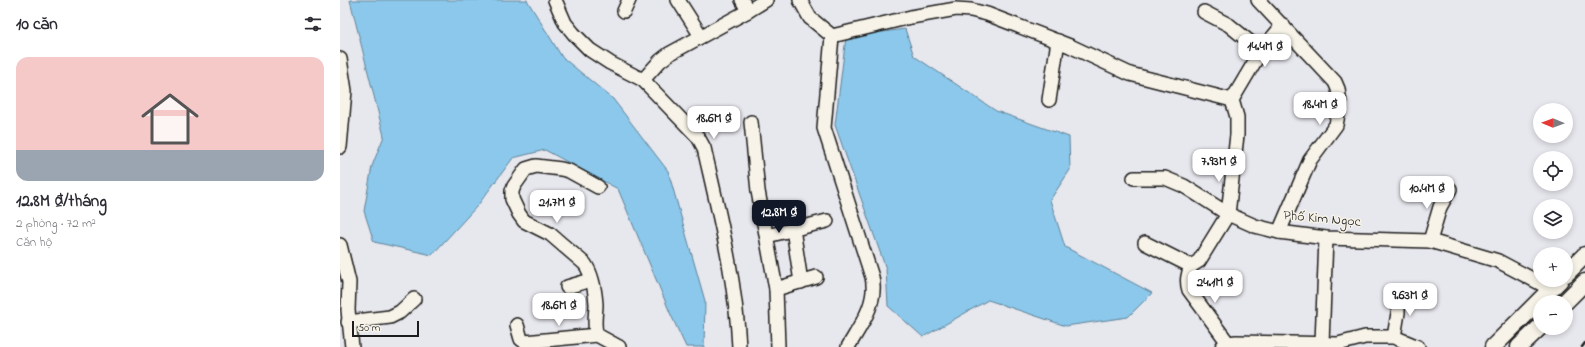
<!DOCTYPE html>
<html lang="vi">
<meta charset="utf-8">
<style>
body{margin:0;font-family:"Indie Flower",sans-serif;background:#f2f2f3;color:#2b2b33;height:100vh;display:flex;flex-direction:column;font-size:15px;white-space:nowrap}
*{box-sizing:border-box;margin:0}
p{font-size:13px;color:#7c7c81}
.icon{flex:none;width:22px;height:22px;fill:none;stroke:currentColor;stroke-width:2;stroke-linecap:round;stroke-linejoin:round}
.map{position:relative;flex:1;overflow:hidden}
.drawer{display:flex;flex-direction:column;background:#fff;width:340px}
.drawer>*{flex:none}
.needle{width:26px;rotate:271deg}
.fabs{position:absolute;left:1193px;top:103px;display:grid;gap:8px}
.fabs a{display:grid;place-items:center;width:40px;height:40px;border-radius:50%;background:#fff;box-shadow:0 2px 6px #0003;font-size:20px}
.scale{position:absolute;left:12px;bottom:10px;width:67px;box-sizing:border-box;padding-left:4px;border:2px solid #1c1c1c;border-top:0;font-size:11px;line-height:14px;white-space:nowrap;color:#1c1c1c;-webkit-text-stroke:3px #f7f3e8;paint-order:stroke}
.price{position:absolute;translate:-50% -34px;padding:0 9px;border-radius:8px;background:#fff;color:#222;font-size:13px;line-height:26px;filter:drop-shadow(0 1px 2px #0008)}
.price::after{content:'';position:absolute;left:50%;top:24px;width:12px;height:9px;margin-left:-6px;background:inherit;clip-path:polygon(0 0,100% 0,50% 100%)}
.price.selected{background:#111827;color:#fff}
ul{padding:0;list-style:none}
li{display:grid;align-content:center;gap:8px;height:212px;padding:0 16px}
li+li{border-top:1px solid #e1e1e2}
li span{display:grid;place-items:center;height:124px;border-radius:12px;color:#555}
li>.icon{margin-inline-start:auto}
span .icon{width:72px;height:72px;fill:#fffc;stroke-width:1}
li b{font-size:17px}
h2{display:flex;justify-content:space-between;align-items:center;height:48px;padding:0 16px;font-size:17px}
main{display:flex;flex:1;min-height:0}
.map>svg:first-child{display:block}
.water{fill:#8bc8eb;stroke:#5f8398}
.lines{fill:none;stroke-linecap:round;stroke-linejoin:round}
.minor-casing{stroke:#1c1c1c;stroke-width:16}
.major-casing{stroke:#1c1c1c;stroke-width:19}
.minor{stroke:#f7f3e8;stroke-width:13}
.major{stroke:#f7f3e8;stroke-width:16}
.rail{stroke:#1c1c1c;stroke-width:2.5}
.labels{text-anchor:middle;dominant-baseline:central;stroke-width:3;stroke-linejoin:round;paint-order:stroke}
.street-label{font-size:14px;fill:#1c1c1c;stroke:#f7f3e8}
</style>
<main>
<section class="drawer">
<h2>10 căn<svg class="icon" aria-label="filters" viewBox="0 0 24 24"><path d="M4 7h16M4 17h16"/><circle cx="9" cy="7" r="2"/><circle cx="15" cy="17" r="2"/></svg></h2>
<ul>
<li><span style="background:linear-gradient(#f6c9c9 75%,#9aa5b1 0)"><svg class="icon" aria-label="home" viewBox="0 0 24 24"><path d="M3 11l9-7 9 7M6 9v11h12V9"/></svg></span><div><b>12.8M ₫/tháng</b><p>2 phòng · 72 m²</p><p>Căn hộ</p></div></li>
</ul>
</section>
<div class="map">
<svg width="1245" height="347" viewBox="0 0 1245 347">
<rect width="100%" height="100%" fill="#e7e7ee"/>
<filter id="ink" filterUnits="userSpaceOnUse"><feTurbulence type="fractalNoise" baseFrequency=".025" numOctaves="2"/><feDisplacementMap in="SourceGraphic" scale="8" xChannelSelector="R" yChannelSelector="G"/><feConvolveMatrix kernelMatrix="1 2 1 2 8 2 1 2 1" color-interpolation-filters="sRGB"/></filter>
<g filter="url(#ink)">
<g class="water">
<polygon points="10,0 187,0 222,57 273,99 328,171 365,301 364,347 346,347 331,315 278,189 205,150 173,158 138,205 92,255 34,242 24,211 32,166 44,136"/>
<polygon points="565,29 574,56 656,111 729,137 730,170 710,200 725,247 812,293 788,317 726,326 648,300 583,337 548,306 546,269 495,125 506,37"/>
</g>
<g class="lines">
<defs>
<g id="minor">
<path d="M215 0 225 23 234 34 250 50 270 63 303 80 358 137 364 148C379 214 396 280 399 347"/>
<polyline points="338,0 361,36"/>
<polyline points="402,0 408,11"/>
<polyline points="460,0 470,18 492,36"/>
<polyline points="918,0 995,82 998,89 1000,104 996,125 970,160 939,232"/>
<polyline points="284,11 289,0"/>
<polyline points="864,12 889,25 921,51"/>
<polyline points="492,36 571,17 616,9 631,10 647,14 730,46 790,74 892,100"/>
<path d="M492 36 484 128 532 277C538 303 520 326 508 347"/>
<polyline points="0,59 5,91 0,147"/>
<polyline points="303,80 320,61 329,54 408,11 426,0"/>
<polyline points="709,100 718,41"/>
<polyline points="411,122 418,191 436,289 438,347"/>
<polyline points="794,178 825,178 844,186 888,214 915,226 939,232 986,238 1090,241 1158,261 1211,289"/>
<polyline points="453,229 461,282"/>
<polyline points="427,236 487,221"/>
<polyline points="1090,241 1100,207 1110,189"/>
<polyline points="805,243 851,266"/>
<polyline points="0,245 9,282 8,310 12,347"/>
<polyline points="227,287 251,280"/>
<polyline points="436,289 476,277"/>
<polyline points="8,322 50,317 60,312 74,299"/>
<polyline points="177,325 181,339 185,342 257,335 279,347"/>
<path d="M257 335C253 326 256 314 256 304 255 291 252 274 245 264L210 234 184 221 179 214 172 199V191L174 186 186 169 196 166 221 169 229 171 258 187"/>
<polyline points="1054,337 1058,313 1058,295"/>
<polyline points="982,343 986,238"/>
<polyline points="882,347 889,343 896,342 998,344 1025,337 1054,337 1078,347"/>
<path d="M891 347 849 290C846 281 848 274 851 266L859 261 888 214 897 135V117L892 100 921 51 943 25"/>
</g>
<g id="major">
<polyline points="1226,274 1245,255"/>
<polyline points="1225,302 1245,282"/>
<polyline points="1153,347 1220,280"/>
<polyline points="1179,347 1200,327"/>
</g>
</defs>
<use href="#minor" class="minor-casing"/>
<use href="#major" class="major-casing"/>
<use href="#minor" class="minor"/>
<use href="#major" class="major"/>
<polyline class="rail" points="1242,347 1245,343"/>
</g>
</g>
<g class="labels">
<g class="street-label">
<text transform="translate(982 219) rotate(5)">Phố Kim Ngọc</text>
</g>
</g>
</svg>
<div class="fabs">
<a><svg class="needle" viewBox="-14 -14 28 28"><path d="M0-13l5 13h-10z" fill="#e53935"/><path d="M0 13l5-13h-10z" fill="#7c7c81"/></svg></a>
<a><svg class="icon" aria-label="locate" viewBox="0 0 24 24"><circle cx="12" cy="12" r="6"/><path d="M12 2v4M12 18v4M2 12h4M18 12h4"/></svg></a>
<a><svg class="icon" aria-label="layers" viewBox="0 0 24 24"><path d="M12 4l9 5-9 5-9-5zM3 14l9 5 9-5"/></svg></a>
<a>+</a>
<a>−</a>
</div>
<div class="scale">50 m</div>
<b class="price" style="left:925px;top:68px">14.4M ₫</b>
<b class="price" style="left:980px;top:126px">18.4M ₫</b>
<b class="price" style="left:374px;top:140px">18.6M ₫</b>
<b class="price" style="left:879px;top:183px">7.93M ₫</b>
<b class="price" style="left:1087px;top:210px">10.4M ₫</b>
<b class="price" style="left:217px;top:224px">21.7M ₫</b>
<b class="price selected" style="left:439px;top:234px">12.8M ₫</b>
<b class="price" style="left:875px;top:304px">24.1M ₫</b>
<b class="price" style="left:1070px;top:317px">9.63M ₫</b>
<b class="price" style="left:219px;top:327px">18.6M ₫</b>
</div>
</main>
